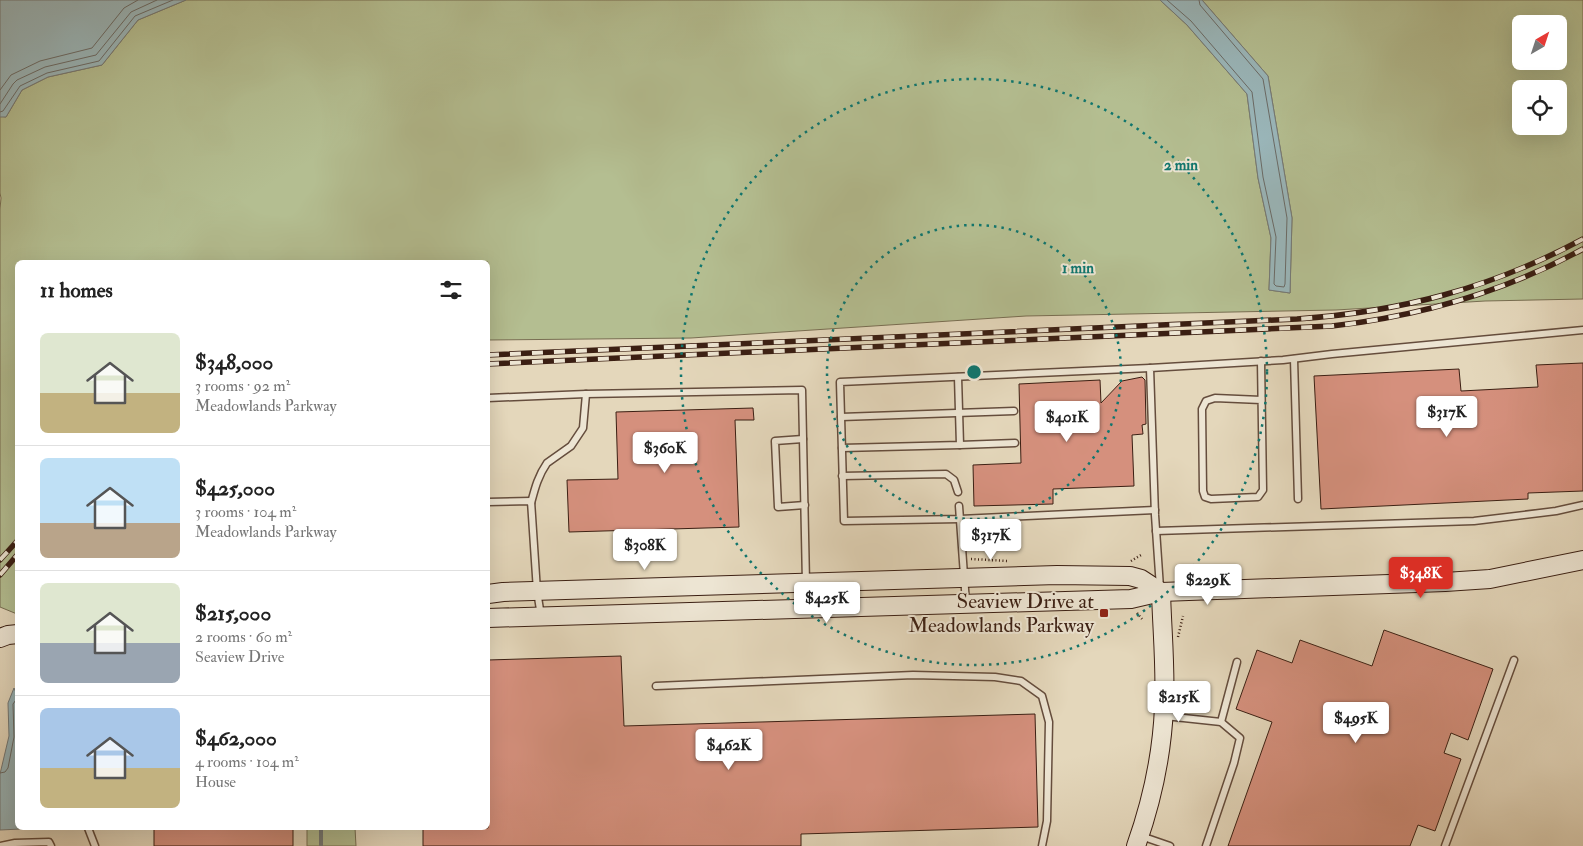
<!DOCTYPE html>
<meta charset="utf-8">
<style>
body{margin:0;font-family:"IM FELL Double Pica",serif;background:#f2f2f2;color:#222;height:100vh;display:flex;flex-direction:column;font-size:19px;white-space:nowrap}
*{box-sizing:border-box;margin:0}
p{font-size:16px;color:#767676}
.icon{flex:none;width:28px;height:28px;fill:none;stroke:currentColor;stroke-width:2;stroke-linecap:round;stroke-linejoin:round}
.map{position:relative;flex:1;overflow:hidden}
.side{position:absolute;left:15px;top:260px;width:475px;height:570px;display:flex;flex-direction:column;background:#fff;border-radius:8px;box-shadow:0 5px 20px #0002}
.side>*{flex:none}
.needle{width:32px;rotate:39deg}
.buttons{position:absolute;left:1512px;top:15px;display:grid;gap:10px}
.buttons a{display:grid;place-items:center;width:55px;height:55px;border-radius:8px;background:#fff;box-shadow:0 5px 20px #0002;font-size:25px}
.price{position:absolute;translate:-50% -42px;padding:0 11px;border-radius:5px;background:#fff;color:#222;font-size:16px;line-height:32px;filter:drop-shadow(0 1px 2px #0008)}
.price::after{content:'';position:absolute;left:50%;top:30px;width:15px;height:11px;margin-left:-8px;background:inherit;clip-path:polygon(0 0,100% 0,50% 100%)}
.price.on{background:#d93025;color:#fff}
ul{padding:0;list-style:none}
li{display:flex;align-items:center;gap:15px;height:125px;padding:0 25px}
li+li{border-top:1px solid #e0e0e0}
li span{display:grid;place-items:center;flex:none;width:140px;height:100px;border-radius:8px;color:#555}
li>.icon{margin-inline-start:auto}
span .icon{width:60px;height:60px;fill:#fffc;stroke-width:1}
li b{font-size:21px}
h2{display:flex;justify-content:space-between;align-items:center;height:60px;padding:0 25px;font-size:21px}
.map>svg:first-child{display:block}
.green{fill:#b4be91;stroke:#786e52;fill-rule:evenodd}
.water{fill:#9ab7bb;stroke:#747a78}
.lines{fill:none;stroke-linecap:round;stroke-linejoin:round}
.shore{stroke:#6a6b67;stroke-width:1}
.stream{stroke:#747a78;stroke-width:4}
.building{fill:#d5907d;stroke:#3b1f13}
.lane-casing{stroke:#654d3d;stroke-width:9}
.secondary-casing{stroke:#3b1f13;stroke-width:20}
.path{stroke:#3b1f13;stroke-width:2.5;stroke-dasharray:1 2.5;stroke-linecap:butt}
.lane{stroke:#ede5d3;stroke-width:6}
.secondary{stroke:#ede5d3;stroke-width:18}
.rail-casing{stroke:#3b1f13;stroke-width:5.5}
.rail{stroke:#ede5d3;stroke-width:4;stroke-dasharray:11;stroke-linecap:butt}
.ring{fill:none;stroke:#0f766e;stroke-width:2.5;stroke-dasharray:2.5 5}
.poi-dot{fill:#8f2418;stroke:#ede5d3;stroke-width:2}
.labels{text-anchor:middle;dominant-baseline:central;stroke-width:4;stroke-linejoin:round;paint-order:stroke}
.poi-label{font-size:21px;fill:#3b1f13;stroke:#ede5d3;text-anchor:end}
.centre{fill:#0f766e;stroke:#ede5d3;stroke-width:2.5}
.ring-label{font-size:15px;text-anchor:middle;font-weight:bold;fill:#0f766e;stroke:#ede5d3;stroke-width:4;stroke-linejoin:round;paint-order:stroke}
</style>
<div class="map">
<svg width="1583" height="846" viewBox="0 0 1583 846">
<rect width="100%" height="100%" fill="#e4d7bb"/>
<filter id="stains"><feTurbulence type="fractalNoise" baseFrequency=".004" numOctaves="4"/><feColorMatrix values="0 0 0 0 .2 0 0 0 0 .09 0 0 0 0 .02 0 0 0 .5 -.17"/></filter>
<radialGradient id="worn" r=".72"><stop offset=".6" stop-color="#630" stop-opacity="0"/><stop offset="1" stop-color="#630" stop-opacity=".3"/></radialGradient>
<g class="green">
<path d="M186 0H1160L1187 25 1247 94 1258 178 1271 238 1269 290 1290 293 1292 218 1268 76 1202 0H1583V299L1485 301 1336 310 1026 316 691 338 488 340V262H18L17 614 0 607V209L1 198 0 193V116L6 117 22 90 48 77 102 65 138 20ZM1521 24H1559V61H1521ZM1521 89H1559V126H1521Z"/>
<polygon points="307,828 355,828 356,846 307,846"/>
</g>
<g class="water">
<polygon points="0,0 186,0 138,20 102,65 48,77 22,90 6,117 0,117"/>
<polygon points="1160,0 1202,0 1268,76 1292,218 1290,293 1269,290 1271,238 1258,178 1247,94 1187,25"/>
<polygon points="14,688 18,697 18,828 42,828 0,830 0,774 9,736 8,703"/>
</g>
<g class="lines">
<g class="shore">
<polyline points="1167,0 1191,21 1252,92 1263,177 1276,237 1274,284 1276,286 1284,287 1285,284 1287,218 1263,79 1200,5 1199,0"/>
<polyline points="0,90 11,75 40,61 92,48 124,8 138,0"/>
<polyline points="0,104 13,84 17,80 45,67 96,55 131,12 157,0"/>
<polyline points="0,112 3,111 20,86 47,73 99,61 135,16 173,0"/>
<polyline points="0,773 5,772 8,768 14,737 13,704 18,697"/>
</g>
<polyline class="stream" points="321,828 321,846"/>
</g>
<g class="building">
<polygon points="1583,363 1583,491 1528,493 1528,499 1321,509 1314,376 1459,369 1461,391 1538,387 1536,365"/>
<polygon points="1142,377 1145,380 1146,424 1142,425 1143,434 1132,435 1134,486 1053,489 1053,504 974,506 973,465 1021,463 1019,384 1100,380 1101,403 1122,381"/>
<polygon points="753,408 754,420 735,420 739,527 569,532 567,480 618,479 616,412"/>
<polygon points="1384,630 1493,669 1468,740 1451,733 1444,753 1461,759 1435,831 1418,825 1410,846 1228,846 1272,722 1236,709 1257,650 1292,663 1300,640 1372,666"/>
<polygon points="621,656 624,726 1035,714 1038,827 801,834 801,846 423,846 423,828 488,828 488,660"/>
<rect x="154" y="828" width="139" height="18"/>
</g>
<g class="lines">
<defs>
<g id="lane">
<polyline points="1294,359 1298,499"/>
<polyline points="1261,361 1263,490 1258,497 1211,499 1205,497 1203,491 1202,409 1206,401 1215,398 1261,400"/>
<polyline points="1150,368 840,382 844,521 960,519 1155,510"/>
<polyline points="488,398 586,394 802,390 806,583 809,606"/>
<polyline points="841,417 1014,411"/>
<polyline points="803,439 775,441 778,507 805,505"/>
<polyline points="960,445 1015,443"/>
<polyline points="842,448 960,445 958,377"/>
<polyline points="842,476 946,474 954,480 958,492"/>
<polyline points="488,502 531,501 537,591 541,616"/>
<path d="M531 503C535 488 538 476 547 463L571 446 583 428 586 394"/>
<polyline points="959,506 966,603"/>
<polyline points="1156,531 1474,521 1556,511 1583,505"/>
<polyline points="1160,588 1155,515 1150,368 1283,360 1332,354 1583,330"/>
<polyline points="656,686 913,675 995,677 1021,681 1042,696 1049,722 1047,821 1042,846"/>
<polyline points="1165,716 1221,722 1240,738 1234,763 1206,846"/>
<polyline points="1221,722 1237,662"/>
<polyline points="88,828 95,846"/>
<polyline points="1141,836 1170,846"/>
<polyline points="0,846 15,843 49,842 51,846"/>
<polyline points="1445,846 1514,660"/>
</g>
<g id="secondary">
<polyline points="488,594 503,592 1057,575 1130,576 1141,579 1161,592"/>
<polyline points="488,618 1131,599 1161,592 1445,582 1490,579 1583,560"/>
<polyline points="0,638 8,635 18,634"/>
<path d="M1136 846C1152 801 1162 755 1164 707 1166 669 1162 630 1161 592"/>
</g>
</defs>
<use href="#lane" class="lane-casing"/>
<use href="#secondary" class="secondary-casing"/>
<g class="path">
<polyline points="971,559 1008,561"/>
<polyline points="1131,561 1141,555"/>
<polyline points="1137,613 1142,619"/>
<polyline points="1178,637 1183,616"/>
<polyline points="1179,685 1182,689 1179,698 1183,705 1192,709"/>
</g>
<use href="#lane" class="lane"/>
<use href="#secondary" class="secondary"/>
<defs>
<g id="rail">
<path d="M488 355 1297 319C1400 312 1492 288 1583 239"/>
<path d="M488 364 1332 326C1420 316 1504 292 1583 249"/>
<polyline points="0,560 18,540"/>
<polyline points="0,575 18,554"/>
</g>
</defs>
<use href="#rail" class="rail-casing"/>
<use href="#rail" class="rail"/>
</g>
<g class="ring">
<circle cx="974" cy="372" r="147"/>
<circle cx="974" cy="372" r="293"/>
</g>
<rect class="poi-dot" x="1099" y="608" width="10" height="10" rx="2.5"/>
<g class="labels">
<g class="poi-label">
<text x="1094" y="601">Seaview Drive at<tspan x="1094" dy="24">Meadowlands Parkway</tspan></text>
</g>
</g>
<circle cx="974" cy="372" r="8" class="centre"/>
<g class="ring-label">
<text x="1181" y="170">2 min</text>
<text x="1078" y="273">1 min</text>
</g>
<rect width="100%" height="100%" filter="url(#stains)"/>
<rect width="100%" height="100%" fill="url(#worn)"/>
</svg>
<div class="buttons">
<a><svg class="needle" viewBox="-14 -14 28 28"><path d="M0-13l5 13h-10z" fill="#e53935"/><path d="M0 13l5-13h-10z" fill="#767676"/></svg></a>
<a><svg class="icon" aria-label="locate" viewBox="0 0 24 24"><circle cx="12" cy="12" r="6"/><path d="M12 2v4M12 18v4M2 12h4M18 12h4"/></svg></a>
</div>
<b class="price" style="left:1447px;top:438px">$317K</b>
<b class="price" style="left:1067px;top:443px">$401K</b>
<b class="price" style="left:665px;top:474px">$360K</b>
<b class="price" style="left:991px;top:561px">$317K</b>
<b class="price" style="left:645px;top:571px">$308K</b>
<b class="price on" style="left:1421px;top:599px">$348K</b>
<b class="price" style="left:1208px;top:606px">$229K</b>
<b class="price" style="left:827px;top:624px">$425K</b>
<b class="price" style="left:1179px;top:723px">$215K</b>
<b class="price" style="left:1356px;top:744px">$495K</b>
<b class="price" style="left:729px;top:771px">$462K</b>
<section class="side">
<h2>11 homes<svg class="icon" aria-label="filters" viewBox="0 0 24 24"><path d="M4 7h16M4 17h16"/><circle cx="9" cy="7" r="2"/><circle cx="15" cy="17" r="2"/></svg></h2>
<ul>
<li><span style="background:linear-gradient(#dfe7d0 60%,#c2b280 0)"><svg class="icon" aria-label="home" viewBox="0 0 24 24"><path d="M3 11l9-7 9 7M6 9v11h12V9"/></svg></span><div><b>$348,000</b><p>3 rooms · 92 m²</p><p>Meadowlands Parkway</p></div></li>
<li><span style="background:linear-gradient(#bfe0f5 65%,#b9a48a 0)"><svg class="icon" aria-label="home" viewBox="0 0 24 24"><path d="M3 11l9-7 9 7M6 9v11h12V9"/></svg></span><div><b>$425,000</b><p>3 rooms · 104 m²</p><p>Meadowlands Parkway</p></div></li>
<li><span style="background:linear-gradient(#dfe7d0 60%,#9aa5b1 0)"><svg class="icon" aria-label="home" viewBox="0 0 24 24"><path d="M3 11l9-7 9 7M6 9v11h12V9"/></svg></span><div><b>$215,000</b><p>2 rooms · 60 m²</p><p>Seaview Drive</p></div></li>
<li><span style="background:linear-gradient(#a9c7e8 60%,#c2b280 0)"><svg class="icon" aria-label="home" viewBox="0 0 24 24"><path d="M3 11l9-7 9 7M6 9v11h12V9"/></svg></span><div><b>$462,000</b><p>4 rooms · 104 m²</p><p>House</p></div></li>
</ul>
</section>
</div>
